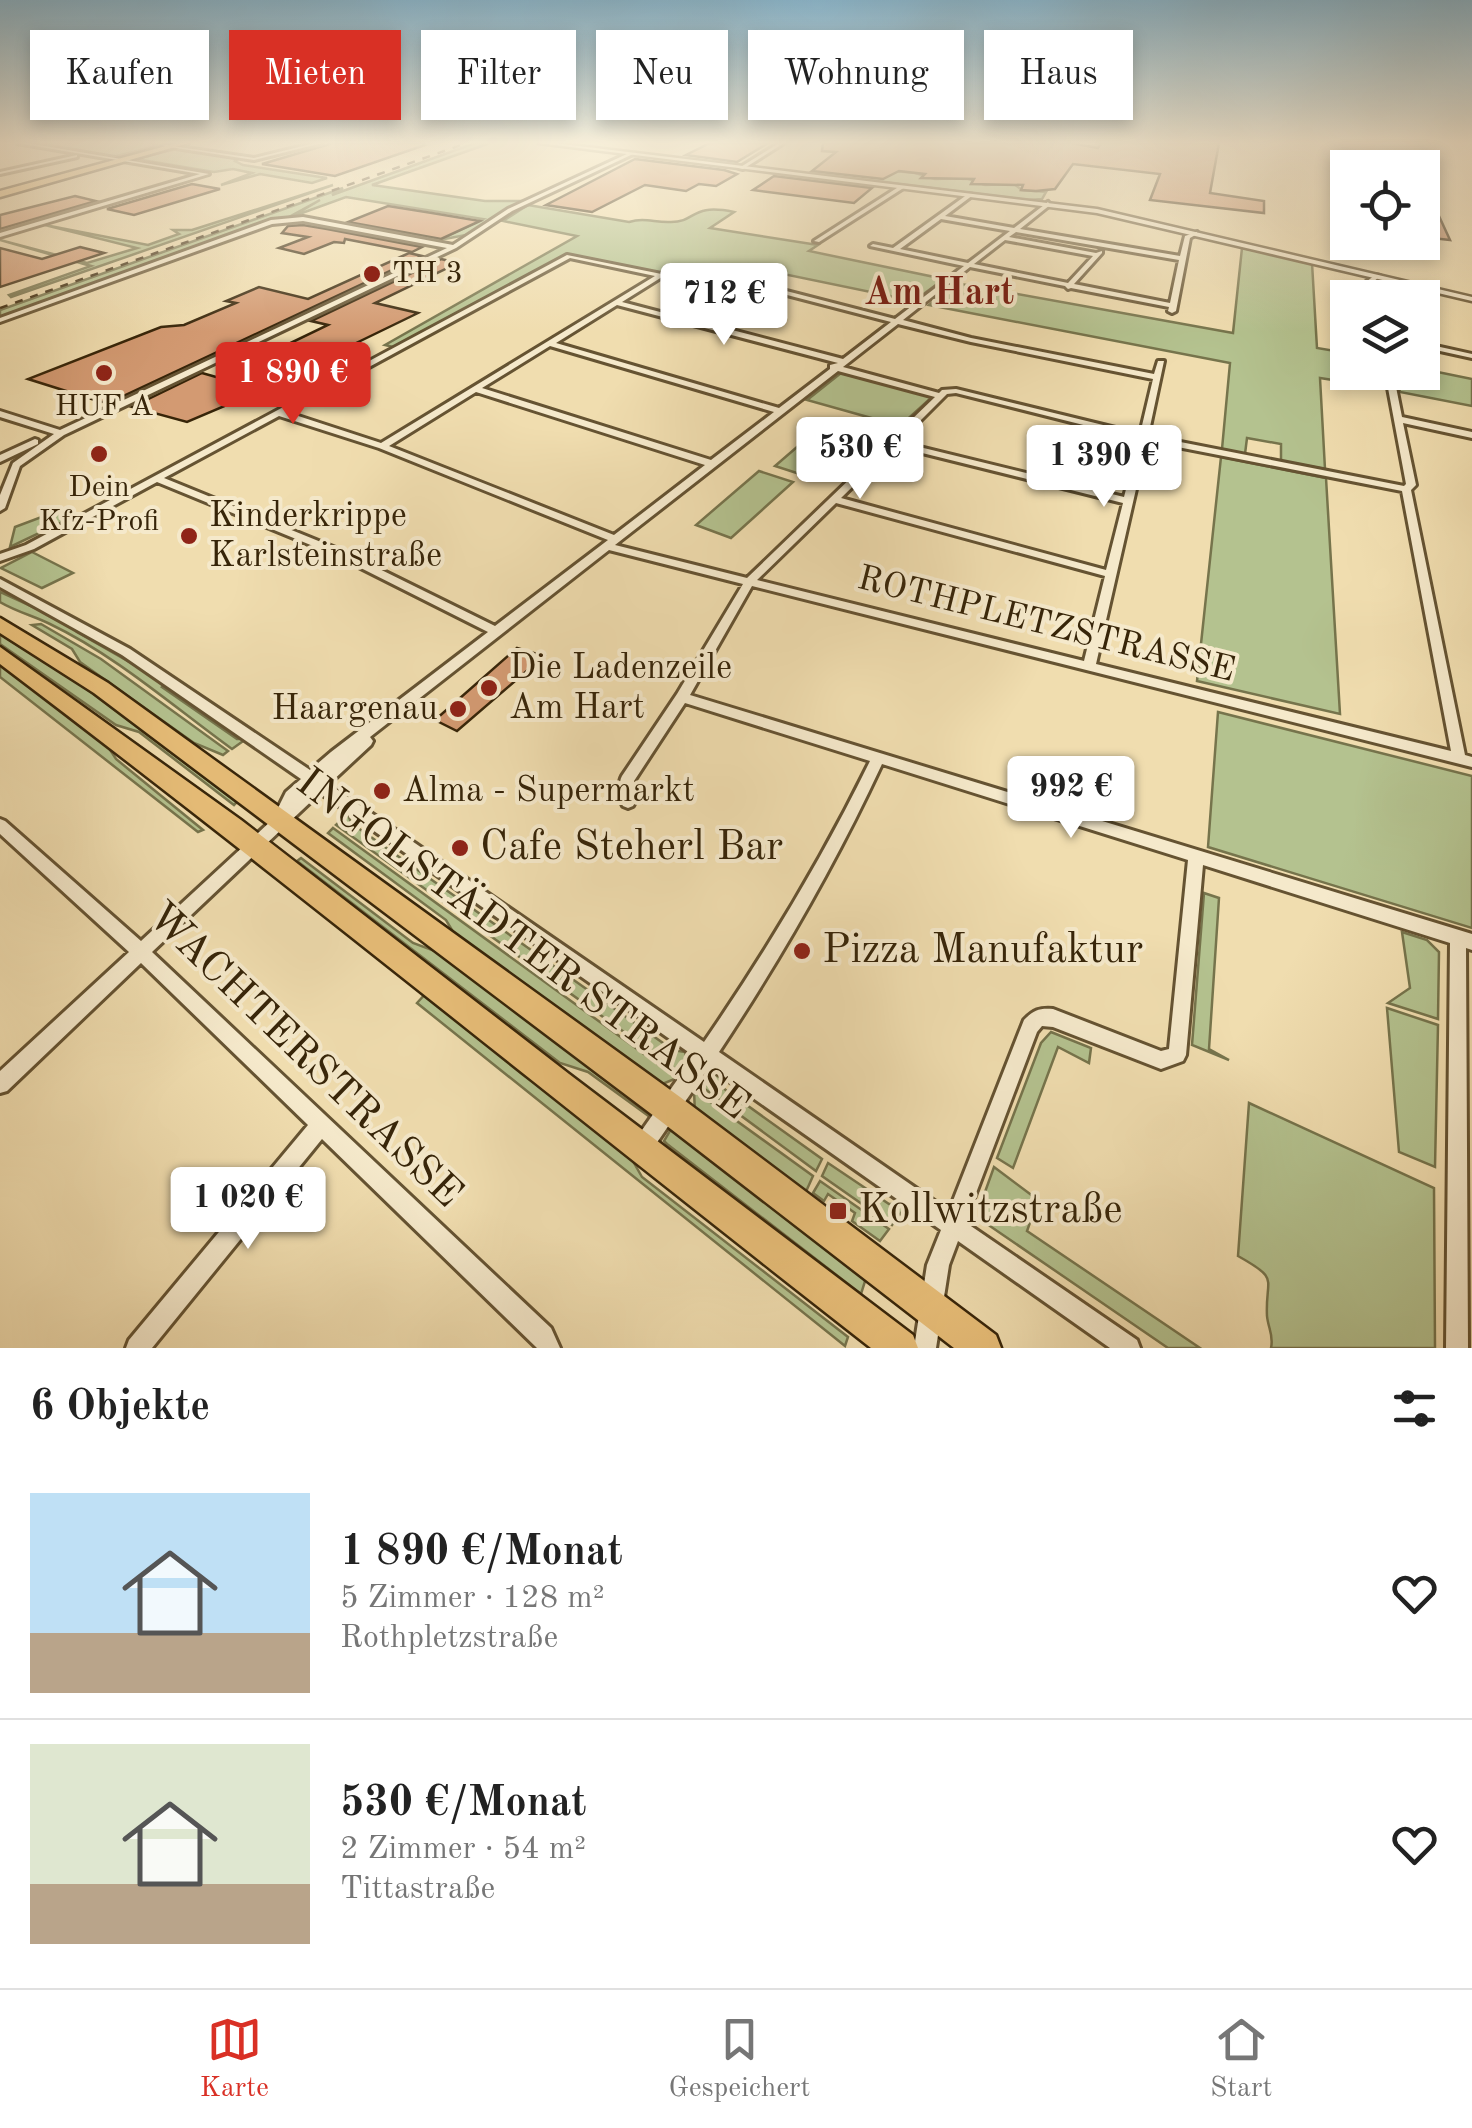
<!DOCTYPE html>
<html lang="de">
<meta charset="utf-8">
<style>
body{margin:0;font-family:"Old Standard TT",serif;background:#f6f6f6;color:#222;height:100vh;display:flex;flex-direction:column;font-size:38px;white-space:nowrap}
*{box-sizing:border-box;margin:0}
p{font-size:32px;color:#767676}
.icon{flex:none;width:55px;height:55px;fill:none;stroke:currentColor;stroke-width:2;stroke-linecap:round;stroke-linejoin:round}
.map{position:relative;height:1348px;overflow:hidden}
.sheet{display:flex;flex-direction:column;background:#fff;flex:1}
.sheet>*{flex:none}
.hud{position:absolute;left:30px;top:30px;width:1412px;height:90px;display:flex;gap:20px}
.fabs{position:absolute;left:1330px;top:150px;display:grid;gap:20px}
.fabs a{display:grid;place-items:center;width:110px;height:110px;border-radius:0px;background:#fff;box-shadow:0 5px 15px #0003;font-size:50px}
.price{position:absolute;translate:-50% -85px;padding:0 22px;border-radius:10px;background:#fff;color:#222;font-size:32px;line-height:65px;filter:drop-shadow(0 2px 5px #0008)}
.price::after{content:'';position:absolute;left:50%;top:60px;width:30px;height:22px;margin-left:-15px;background:inherit;clip-path:polygon(0 0,100% 0,50% 100%)}
.price.active{background:#d93025;color:#fff}
ul{padding:0;list-style:none}
li{display:flex;align-items:center;gap:30px;height:250px;padding:0 30px}
li+li{border-top:2px solid #e0e0e0}
li span{display:grid;place-items:center;flex:none;width:280px;height:200px;border-radius:0px;color:#555}
li>.icon{margin-inline-start:auto}
span .icon{width:120px;height:120px;fill:#fffc;stroke-width:1}
li b{font-size:42px}
h2{display:flex;justify-content:space-between;align-items:center;height:120px;padding:0 30px;font-size:42px}
.tag{padding:0 35px;border-radius:0px;background:#fff;box-shadow:0 5px 15px #0003;font-size:35px;line-height:90px}
.tag.active{background:#d93025;color:#fff}
.dock{display:flex;justify-content:space-around;align-items:center;height:140px;border-top:2px solid #e0e0e0;background:#fff;font-size:28px;color:#767676}
.dock a{display:grid;justify-items:center;gap:5px}
.dock .active{color:#d93025}
.map>svg:first-child{display:block}
.green{fill:#b4c28f;stroke:#76744c;stroke-width:2.5}
.building{fill:#d39a72;stroke:#372509;stroke-width:2.5}
.lines{fill:none;stroke-linecap:round;stroke-linejoin:round}
.minor-casing{stroke:#655332;stroke-width:6}
.tertiary-casing{stroke:#655332;stroke-width:5}
.primary-casing{stroke:#372509;stroke-width:5}
.minor{fill:#f5e9cb;fill-rule:evenodd}
.tertiary{fill:#f5e9cb;fill-rule:evenodd}
.primary{fill:#e8be78;fill-rule:evenodd}
.rail{stroke:#372509;stroke-width:2.5;stroke-dasharray:8 8;stroke-linecap:butt}
.poi-dot{fill:#8f2418;stroke:#f5e9cb;stroke-width:4}
.labels{text-anchor:middle;dominant-baseline:central;stroke-width:8;stroke-linejoin:round;paint-order:stroke}
.far-poi-label{font-size:30px;fill:#372509;stroke:#f5e9cb}
.poi-label{font-size:35px;fill:#372509;stroke:#f5e9cb;text-anchor:start}
.street-label{font-size:35px;fill:#372509;stroke:#f5e9cb}
.far-district-label{font-size:38px;font-weight:bold;fill:#7a1f14;stroke:#f5e9cb}
.near-poi-label{font-size:42px;fill:#372509;stroke:#f5e9cb;text-anchor:start}
.near-street-label{font-size:42px;fill:#372509;stroke:#f5e9cb}
</style>
<div class="map">
<svg width="1472" height="1348" viewBox="0 0 1472 1348">
<rect width="100%" height="100%" fill="#f0ddaf"/>
<filter id="stains"><feTurbulence type="fractalNoise" baseFrequency=".002" numOctaves="4"/><feColorMatrix values="0 0 0 0 .2 0 0 0 0 .09 0 0 0 0 .02 0 0 0 .5 -.17"/></filter>
<radialGradient id="worn" r=".72"><stop offset=".6" stop-color="#630" stop-opacity="0"/><stop offset="1" stop-color="#630" stop-opacity=".3"/></radialGradient>
<g class="green">
<polygon points="27,143 150,143 160,145 113,157"/>
<polygon points="475,143 490,143 372,185 485,201 522,201 459,240 466,235 439,240 483,219 346,197 291,217 320,200 287,218 0,317 0,310 343,188 332,195"/>
<polygon points="176,149 239,158 235,161 243,165 327,178 312,183 260,174 221,185 252,173 233,169 214,172 136,159"/>
<polygon points="821,164 915,173 935,179 966,178 985,185 1014,184 1022,190 1046,192 1042,199 1028,200 810,173"/>
<polygon points="333,185 11,297 9,295 91,266 0,240 87,263 137,248 45,225 148,245 179,234 173,230 192,230"/>
<path d="M528 205 629 222C645 217 655 223 671 222 697 222 690 203 734 212L710 228 818 245 809 251 944 279 914 301 774 272 742 289 567 254 393 347 385 345 577 236 503 221Z"/>
<polygon points="1203,237 1312,263 1317,348 1347,353 1348,372 1381,373 1384,388 1320,378 1325,469 1281,461 1281,444 1247,438 1245,454 1222,449 1230,363 929,305 956,283 1233,333 1242,248 1285,257"/>
<polygon points="1423,369 1472,379 1472,406 1400,392 1396,373 1422,372"/>
<polygon points="841,373 932,397 900,426 807,400"/>
<polygon points="826,422 855,430 806,476 775,466"/>
<polygon points="1221,457 1326,478 1340,714 1197,681"/>
<polygon points="759,471 793,482 731,538 696,525"/>
<polygon points="60,510 75,516 10,547 15,527"/>
<polygon points="32,552 73,573 42,588 1,568"/>
<path d="M0 592 79 628 77 632 166 683 162 687 237 739H246L232 749C174 707 115 655 50 624 34 616 17 612 0 602Z"/>
<polygon points="41,624 101,659 228,751 223,755 194,743 80,662 72,649 32,625"/>
<polygon points="0,634 84,687 237,802 234,805 139,732 116,725 0,644"/>
<polygon points="0,665 103,739 116,759 203,830 198,832 0,677"/>
<polygon points="1218,712 1472,776 1472,928 1208,847"/>
<polygon points="348,814 351,823 673,1050 685,1052 687,1061 681,1073 336,825"/>
<polygon points="333,828 677,1078 660,1085 455,935 446,920 328,833"/>
<polygon points="301,858 413,943 443,954 651,1111 650,1117 588,1072 560,1063 297,861"/>
<polygon points="1204,893 1219,898 1209,1049 1229,1060 1192,1045"/>
<polygon points="1402,932 1427,940 1439,952 1438,1019 1388,1003 1410,988"/>
<polygon points="428,991 626,1149 642,1177 848,1337 845,1346 417,1003"/>
<polygon points="1387,1008 1438,1025 1435,1167 1399,1152"/>
<polygon points="1051,1032 1091,1048 1089,1063 1058,1047 1013,1168 997,1158 1041,1043"/>
<polygon points="709,1072 721,1078 723,1088 822,1159 816,1171 698,1084"/>
<polygon points="694,1090 813,1176 804,1196 695,1114"/>
<path d="M1249 1103 1434 1188 1435 1348H1271C1274 1335 1268 1328 1267 1316 1265 1277 1281 1280 1238 1256Z"/>
<polygon points="671,1129 867,1275 861,1294 667,1144 664,1141"/>
<polygon points="828,1163 889,1204 902,1204 904,1209 892,1225 822,1176"/>
<polygon points="994,1167 1038,1200 1027,1231 1200,1348 1168,1348 987,1224 981,1203"/>
<polygon points="820,1181 889,1229 880,1241 852,1221 855,1213 828,1194 824,1201 813,1193"/>
</g>
<g class="building">
<polygon points="333,143 424,143 425,145 335,176 262,164"/>
<polygon points="710,143 768,143 737,162 686,155"/>
<polygon points="823,143 1072,143 1098,148 1101,143 1219,143 1210,193 1264,201 1264,213 1150,200 1160,174 1073,164 1055,189 1036,191 1021,190 1023,185 971,184 974,179 921,178 925,174 899,171 883,179 812,171 836,152 822,151"/>
<polygon points="635,159 724,170 737,174 716,186 699,184 686,191 645,185 592,212 546,205"/>
<polygon points="774,176 872,188 854,203 753,190"/>
<polygon points="1422,179 1450,240 1422,237"/>
<polygon points="192,184 220,189 134,215 107,209"/>
<polygon points="75,196 96,201 0,229 0,215"/>
<polygon points="388,206 432,213 480,221 441,239 348,222"/>
<polygon points="303,225 327,229 422,247 412,252 345,239 344,243 334,242 304,254 279,248 308,237 282,233 288,226"/>
<polygon points="80,247 104,253 0,287 0,248 42,259"/>
<polygon points="409,253 422,256 113,401 101,402 28,379 161,327 184,325 236,303 226,301 259,287 308,299"/>
<polygon points="441,259 458,263 375,303 418,313 317,362 274,351 328,325 311,321"/>
<polygon points="202,373 262,390 187,422 132,407"/>
<polygon points="517,648 544,656 457,731 435,720"/>
</g>
<g class="lines">
<defs>
<g id="minor">
<polygon points="17,143 27,143 209,174 0,237 0,233 200,174"/>
<polygon points="315,143 322,143 254,160 163,146 165,145 254,158"/>
<polygon points="779,143 784,143 743,169 739,168"/>
<polygon points="629,153 633,154 512,211 456,248 64,435 20,466 5,508 0,511 0,495 13,463 54,434 0,417 0,411 60,430 447,248 303,221 272,224 0,322 0,318 271,220 303,217 453,245 508,209"/>
<polygon points="77,155 77,157 0,174 0,172"/>
<polygon points="900,186 905,187 819,242 814,241"/>
<path d="M968 194 973 195 945 216 1014 228 1048 202 1050 205 1020 229 1180 256 1185 236 1197 232V234L1190 238 1176 311 1172 313 1168 311 1169 307 1071 288 1068 289 1065 286 970 267 903 320 971 338 1154 374 1158 361H1164L1148 436 1155 437 1404 486 1406 484 1385 372H1393L1402 417 1472 432V438L1403 423 1416 485 1411 490 1465 755 1472 757V767L752 586 690 695 1472 934V950L1466 948 1468 1348H1446L1450 943 1203 865 1186 1055 1183 1061 1161 1069 1053 1027 1042 1026 1037 1032 965 1222 1137 1340 1140 1348H1110L958 1241 949 1265 936 1348H914L927 1265 941 1230 709 1067 649 1154 642 1157 635 1154 632 1147 635 1140 694 1056 320 793 152 952 551 1328 560 1348H537L322 1139 152 1348H126L129 1340 308 1125 141 963 7 1091 0 1093V1071L129 952 0 834V819L5 821 141 941 272 820 286 792 301 779 122 655 0 587V579L130 649 310 770 331 752 488 632 335 555 157 482 34 549 0 561V554L26 545 567 255 751 292 763 285 895 319 964 266 870 246 873 244 893 248ZM941 219 1010 231 968 263 900 249ZM1016 232 1179 260 1170 303 1074 284 1102 253V251L1096 253 1009 237ZM1005 240 1093 256 1068 283 974 264ZM570 258 655 276 381 443 286 412ZM662 277 746 295 702 323 622 302ZM764 289 891 322 843 359 709 324ZM617 305 838 363 830 365V369L779 408 556 343ZM898 324 971 342 1153 379 1140 434 956 389 942 390 939 393 843 367ZM550 346 774 412 711 460 482 388ZM838 371 935 397 747 578 615 545ZM476 392 705 465 614 535 389 446ZM956 393 1139 439 1124 497 899 442 947 394ZM279 416 379 448 608 540 495 626 343 551 164 478ZM1147 441 1402 491 1451 751 1096 664ZM894 446 1123 503 1106 570 841 498ZM836 503 1105 576 1084 661 757 580ZM609 550 743 584 677 694 622 776C618 783 619 799 623 806L628 808 633 806 635 802 634 781 685 703 870 761C822 859 766 952 704 1042L329 784 371 745 373 741 370 737ZM882 764 1188 860 1169 1049 1161 1051 1053 1009C1039 1008 1034 1010 1024 1020L949 1211 719 1052C780 960 835 865 882 764Z"/>
<polygon points="1375,275 1380,276 1372,283 1375,298 1368,298 1366,282"/>
<polygon points="1422,343 1472,354 1472,358 1422,347"/>
<polygon points="35,439 38,440 38,444 0,462 0,455"/>
</g>
<polygon id="tertiary" points="539,143 554,143 1097,209 1472,297 1472,301 1097,213"/>
<g id="primary">
<polygon points="177,143 189,143 0,197 0,191"/>
<polygon points="0,618 108,683 680,1097 996,1335 1001,1348 954,1348 658,1119 94,693 0,633"/>
<path d="M0 647 241 820 569 1074 913 1335 918 1348H871C580 1121 294 887 0 664Z"/>
</g>
</defs>
<use href="#minor" class="minor-casing"/>
<use href="#tertiary" class="tertiary-casing"/>
<use href="#primary" class="primary-casing"/>
<use href="#minor" class="minor"/>
<use href="#tertiary" class="tertiary"/>
<use href="#primary" class="primary"/>
<polyline class="rail" points="0,308 467,143"/>
</g>
<linearGradient id="sky" x2="0" y2="1"><stop stop-color="#89b7cf"/><stop offset="0.43" stop-color="#f8f0db"/><stop offset="1" stop-color="#f8f0db" stop-opacity="0"/></linearGradient>
<rect width="1472" height="332" fill="url(#sky)"/>
<g class="poi-dot">
<circle cx="372" cy="274" r="10"/>
<circle cx="104" cy="373" r="10"/>
<circle cx="99" cy="454" r="10"/>
<circle cx="189" cy="536" r="10"/>
<circle cx="489" cy="688" r="10"/>
<circle cx="458" cy="709" r="10"/>
<circle cx="382" cy="791" r="10"/>
<circle cx="460" cy="848" r="10"/>
<circle cx="802" cy="951" r="10"/>
<rect x="828" y="1201" width="20" height="20" rx="5"/>
</g>
<g class="labels">
<g class="far-poi-label">
<text x="392" y="274" text-anchor="start">TH 3</text>
<text x="104" y="407">HUF A</text>
<text x="99" y="488">Dein<tspan x="99" dy="34">Kfz-Profi</tspan></text>
</g>
<g class="poi-label">
<text x="209" y="516">Kinderkrippe<tspan x="209" dy="40">Karlsteinstraße</tspan></text>
<text x="509" y="668">Die Ladenzeile<tspan x="509" dy="40">Am Hart</tspan></text>
<text x="438" y="709" text-anchor="end">Haargenau</text>
<text x="402" y="791">Alma - Supermarkt</text>
</g>
<g class="street-label">
<text transform="translate(1046 625) rotate(14)">ROTHPLETZSTRASSE</text>
</g>
<g class="far-district-label">
<text x="939" y="294">Am Hart</text>
</g>
<g class="near-poi-label">
<text x="480" y="848">Cafe Steherl Bar</text>
<text x="822" y="951">Pizza Manufaktur</text>
<text x="858" y="1211">Kollwitzstraße</text>
</g>
<g class="near-street-label">
<text transform="translate(522 945) rotate(37)">INGOLSTÄDTER STRASSE</text>
<text transform="translate(304 1056) rotate(44)">WACHTERSTRASSE</text>
</g>
</g>
<rect width="100%" height="100%" filter="url(#stains)"/>
<rect width="100%" height="100%" fill="url(#worn)"/>
</svg>
<div class="fabs">
<a><svg class="icon" aria-label="locate" viewBox="0 0 24 24"><circle cx="12" cy="12" r="6"/><path d="M12 2v4M12 18v4M2 12h4M18 12h4"/></svg></a>
<a><svg class="icon" aria-label="layers" viewBox="0 0 24 24"><path d="M12 4l9 5-9 5-9-5zM3 14l9 5 9-5"/></svg></a>
</div>
<b class="price" style="left:724px;top:348px">712 €</b>
<b class="price active" style="left:293px;top:427px">1 890 €</b>
<b class="price" style="left:860px;top:502px">530 €</b>
<b class="price" style="left:1104px;top:510px">1 390 €</b>
<b class="price" style="left:1071px;top:841px">992 €</b>
<b class="price" style="left:248px;top:1252px">1 020 €</b>
<div class="hud">
<a class="tag">Kaufen</a>
<a class="tag active">Mieten</a>
<a class="tag">Filter</a>
<a class="tag">Neu</a>
<a class="tag">Wohnung</a>
<a class="tag">Haus</a>
</div>
</div>
<section class="sheet">
<h2>6 Objekte<svg class="icon" aria-label="filters" viewBox="0 0 24 24"><path d="M4 7h16M4 17h16"/><circle cx="9" cy="7" r="2"/><circle cx="15" cy="17" r="2"/></svg></h2>
<ul>
<li><span style="background:linear-gradient(#bfe0f5 70%,#b9a48a 0)"><svg class="icon" aria-label="home" viewBox="0 0 24 24"><path d="M3 11l9-7 9 7M6 9v11h12V9"/></svg></span><div><b>1 890 €/Monat</b><p>5 Zimmer · 128 m²</p><p>Rothpletzstraße</p></div><svg class="icon" aria-label="heart" viewBox="0 0 24 24"><path d="M12 20l-8-8c-3-5 5-10 8-4 3-6 11-1 8 4z"/></svg></li>
<li><span style="background:linear-gradient(#dfe7d0 70%,#b9a48a 0)"><svg class="icon" aria-label="home" viewBox="0 0 24 24"><path d="M3 11l9-7 9 7M6 9v11h12V9"/></svg></span><div><b>530 €/Monat</b><p>2 Zimmer · 54 m²</p><p>Tittastraße</p></div><svg class="icon" aria-label="heart" viewBox="0 0 24 24"><path d="M12 20l-8-8c-3-5 5-10 8-4 3-6 11-1 8 4z"/></svg></li>
</ul>
</section>
<nav class="dock">
<a class="active"><svg class="icon" aria-label="map" viewBox="0 0 24 24"><path d="M3 6l6-2 6 2 6-2v14l-6 2-6-2-6 2zM9 4v14M15 6v14"/></svg>Karte</a>
<a><svg class="icon" aria-label="saved" viewBox="0 0 24 24"><path d="M7 4h10v16l-5-4-5 4z"/></svg>Gespeichert</a>
<a><svg class="icon" aria-label="home" viewBox="0 0 24 24"><path d="M3 11l9-7 9 7M6 9v11h12V9"/></svg>Start</a>
</nav>
